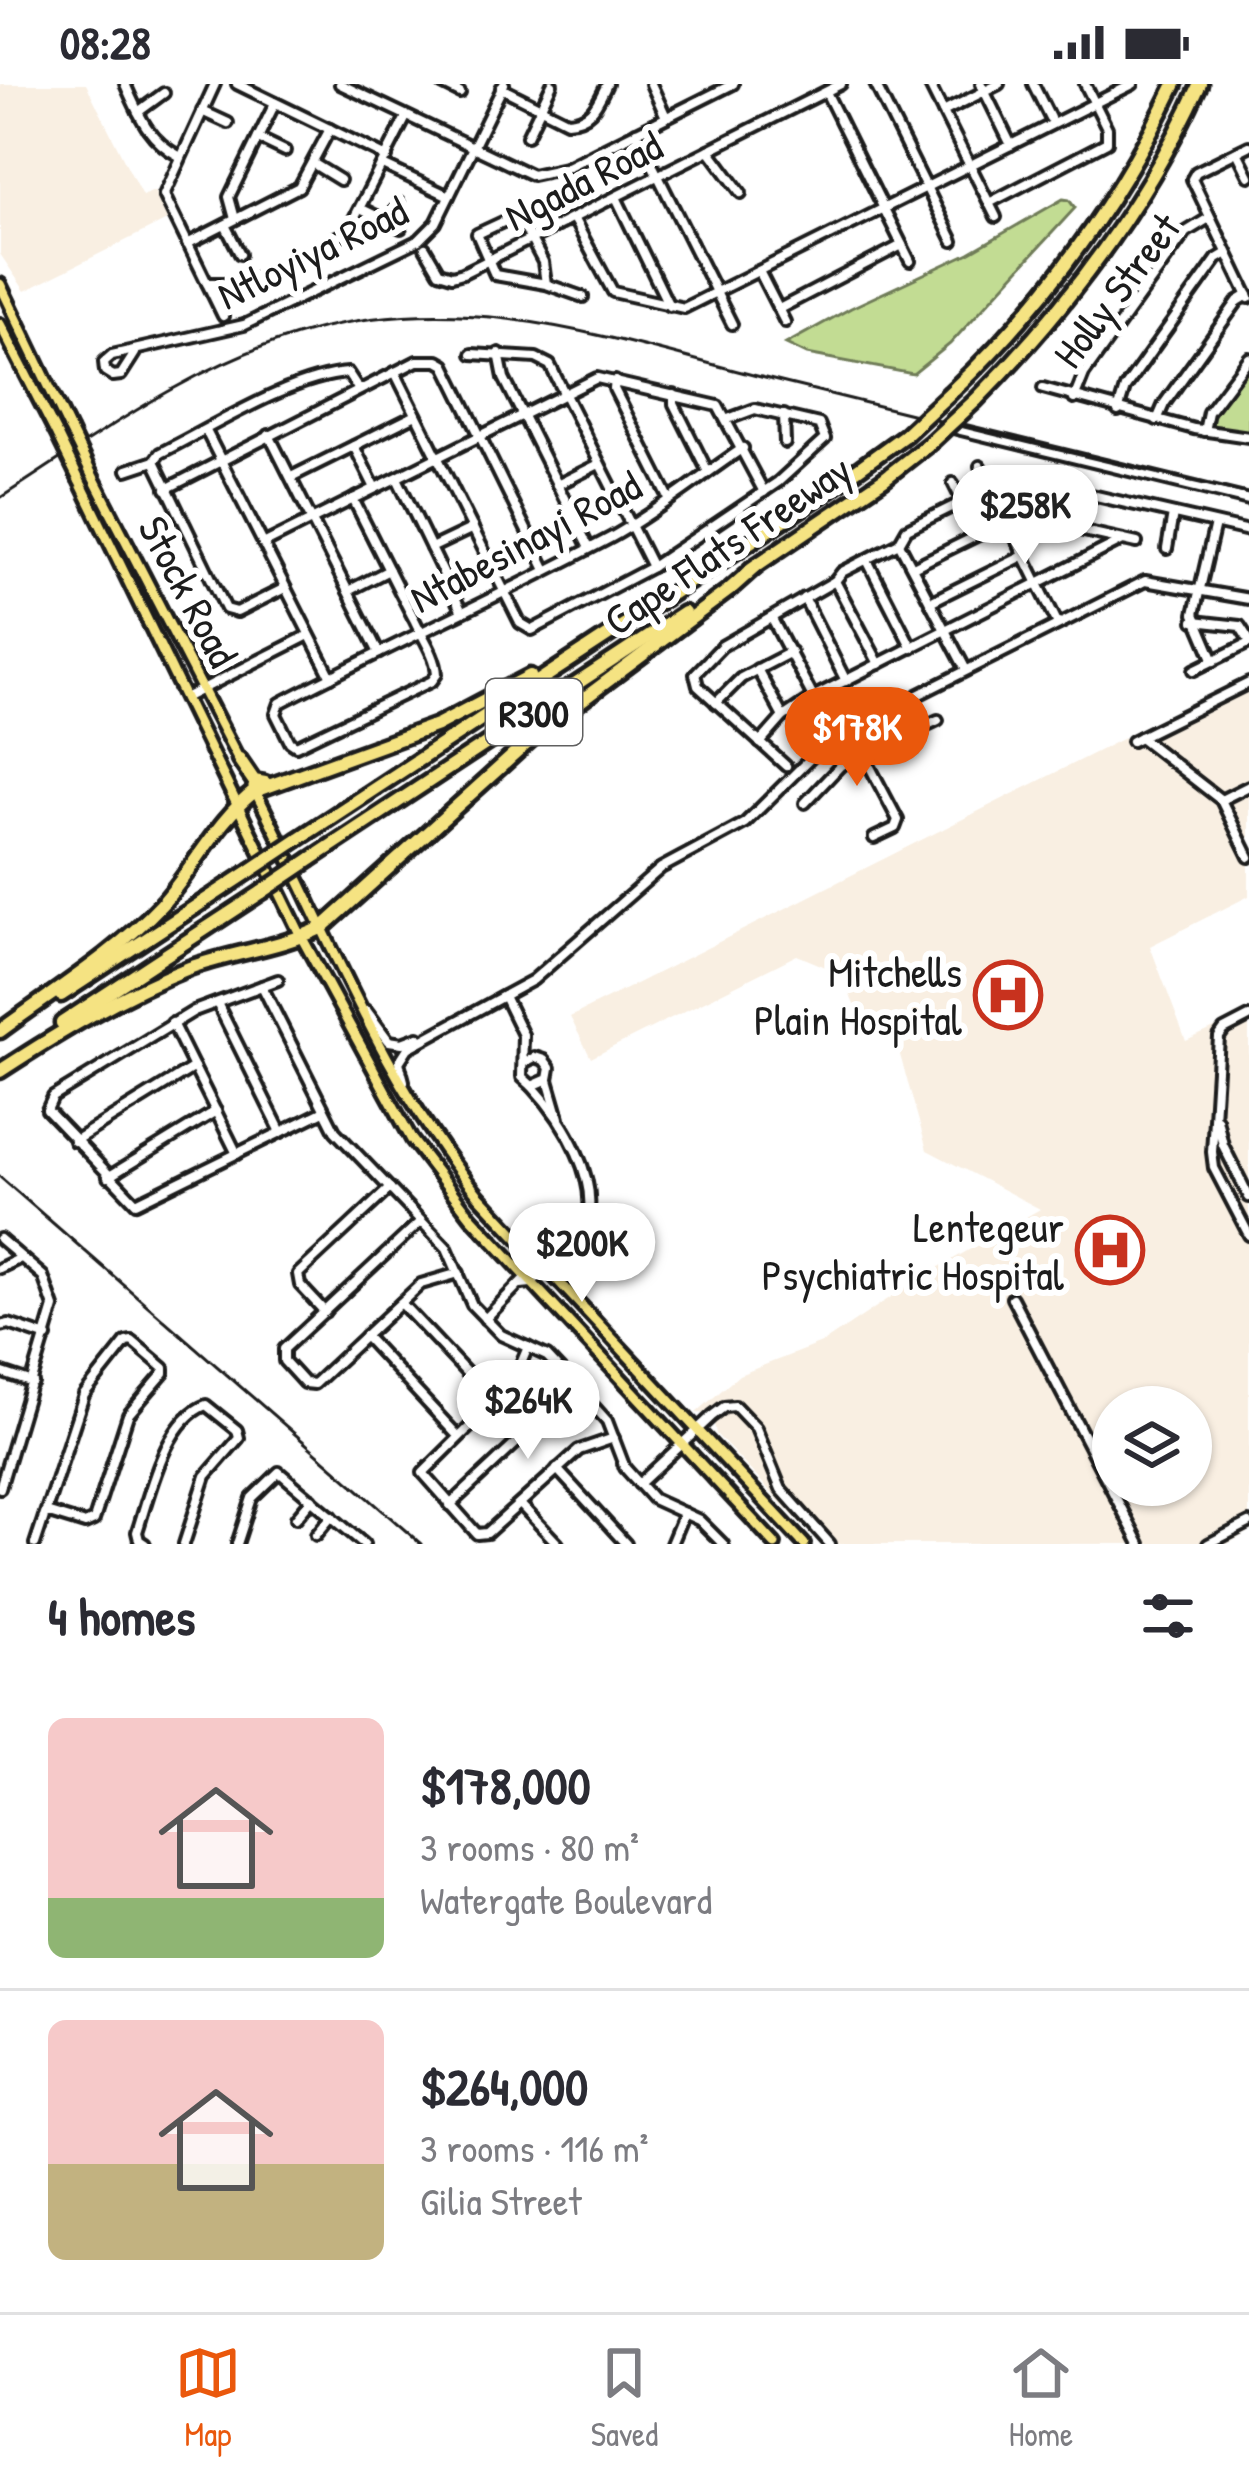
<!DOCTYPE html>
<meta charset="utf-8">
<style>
body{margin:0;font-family:"Patrick Hand",sans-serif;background:#f7f7f7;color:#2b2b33;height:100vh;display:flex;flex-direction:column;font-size:45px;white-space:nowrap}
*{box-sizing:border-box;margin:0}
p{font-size:39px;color:#7c7c81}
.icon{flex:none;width:66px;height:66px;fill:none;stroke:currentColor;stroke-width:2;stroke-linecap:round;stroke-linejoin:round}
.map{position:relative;height:1460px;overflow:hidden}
.panel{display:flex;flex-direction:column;background:#fff;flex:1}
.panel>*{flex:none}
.controls{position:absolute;left:1092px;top:1302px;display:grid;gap:24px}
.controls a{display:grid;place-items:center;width:120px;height:120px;border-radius:50%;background:#fff;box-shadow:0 3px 9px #0004;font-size:60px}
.price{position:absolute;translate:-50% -102px;padding:0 27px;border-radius:42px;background:#fff;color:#222;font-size:39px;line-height:78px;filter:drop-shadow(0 3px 6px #0008)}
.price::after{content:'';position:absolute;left:50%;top:72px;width:36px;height:27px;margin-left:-18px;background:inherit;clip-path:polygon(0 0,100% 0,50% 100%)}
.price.on{background:#ea580c;color:#fff}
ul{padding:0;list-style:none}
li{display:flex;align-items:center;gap:36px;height:300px;padding:0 48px}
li+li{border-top:3px solid #e1e1e2}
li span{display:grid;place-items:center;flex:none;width:336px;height:240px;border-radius:18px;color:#555}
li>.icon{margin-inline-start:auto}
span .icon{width:144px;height:144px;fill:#fffc;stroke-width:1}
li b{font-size:51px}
h2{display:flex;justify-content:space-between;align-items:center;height:144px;padding:0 48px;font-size:51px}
.status{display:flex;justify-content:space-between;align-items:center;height:84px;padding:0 60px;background:#fff;direction:ltr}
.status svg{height:33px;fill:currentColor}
.tabs{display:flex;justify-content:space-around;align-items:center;height:168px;border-top:3px solid #e1e1e2;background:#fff;font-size:33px;color:#7c7c81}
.tabs a{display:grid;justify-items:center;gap:6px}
.tabs .on{color:#ea580c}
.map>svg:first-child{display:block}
.built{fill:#f9efe2;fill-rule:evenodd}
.green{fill:#c2dc93;stroke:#6f7c58;stroke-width:3}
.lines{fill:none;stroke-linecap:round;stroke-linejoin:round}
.minor-casing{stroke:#1c1c1c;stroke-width:16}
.major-casing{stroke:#1c1c1c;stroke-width:18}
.highway-casing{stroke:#1c1c1c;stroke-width:21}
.minor{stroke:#fff;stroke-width:8}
.major{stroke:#f5e382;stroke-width:9}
.highway{stroke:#f5e382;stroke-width:12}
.rail{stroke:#1c1c1c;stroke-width:3}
.major-bridge-casing{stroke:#1c1c1c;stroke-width:18;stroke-linecap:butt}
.highway-bridge-casing{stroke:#1c1c1c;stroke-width:21;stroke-linecap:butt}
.major-bridge{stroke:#f5e382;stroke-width:9}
.highway-bridge{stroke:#f5e382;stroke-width:12}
.labels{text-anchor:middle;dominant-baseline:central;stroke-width:12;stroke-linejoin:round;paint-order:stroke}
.shield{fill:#fff;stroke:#606060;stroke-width:3}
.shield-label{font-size:39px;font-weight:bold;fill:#1c1c1c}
.street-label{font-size:42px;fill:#1c1c1c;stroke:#fff}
.poi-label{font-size:42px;fill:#1c1c1c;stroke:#fff;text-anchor:end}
</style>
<div class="status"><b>08:28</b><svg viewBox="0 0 49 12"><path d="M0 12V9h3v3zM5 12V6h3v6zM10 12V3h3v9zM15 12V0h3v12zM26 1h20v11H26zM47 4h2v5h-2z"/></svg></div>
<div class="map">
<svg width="1249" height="1460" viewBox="0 0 1249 1460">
<rect width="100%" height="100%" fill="#fff"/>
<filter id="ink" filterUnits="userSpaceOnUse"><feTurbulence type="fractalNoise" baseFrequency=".00833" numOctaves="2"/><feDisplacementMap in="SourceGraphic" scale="24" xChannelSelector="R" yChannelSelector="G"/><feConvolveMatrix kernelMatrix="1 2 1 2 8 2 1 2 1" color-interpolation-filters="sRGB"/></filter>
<g filter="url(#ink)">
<g class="built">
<polygon points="0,0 86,0 142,112 154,107 169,135 25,207 0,170"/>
<path d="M1249 591V812L1150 862 1186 957 1249 928V1448L1227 1460H820L716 1350 713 1334 709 1330 696 1329 739 1291 824 1258 915 1197 1040 1125 927 1066 896 957 864 943 840 889 797 871 591 974 570 933ZM1113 1323H1191V1401H1113Z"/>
</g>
<g class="green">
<polygon points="1063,115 1069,116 1075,124 950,260 913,290 807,270 786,260 851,224 969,169"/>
<polygon points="1249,280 1249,348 1213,342 1211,331"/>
</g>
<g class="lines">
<defs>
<g id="minor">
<path d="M125 0C139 31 148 56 179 72"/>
<polyline points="215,0 164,111 223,232"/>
<polyline points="237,0 387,73"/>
<polyline points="340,0 532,91 565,84 733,0"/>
<polyline points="442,0 460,9"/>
<polyline points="651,0 666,33"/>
<polyline points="875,0 953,157"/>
<polyline points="929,0 967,76"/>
<polyline points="981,0 1011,61"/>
<polyline points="1033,0 1050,34"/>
<path d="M501 4 567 37C592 36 597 20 607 0"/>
<polyline points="826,8 910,177"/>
<polyline points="202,27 228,39"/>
<polyline points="138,28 164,9"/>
<polyline points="943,28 999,0"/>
<polyline points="636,48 732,240"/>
<polyline points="527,52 552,0"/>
<polyline points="258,54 285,67"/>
<polyline points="1249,62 1196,88 1192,95 1249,214"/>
<polyline points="709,66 741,109"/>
<polyline points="1237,68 1249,92"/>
<polyline points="314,80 340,96"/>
<polyline points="383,81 449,112"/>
<polyline points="970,81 996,133"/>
<polyline points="616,113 669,222"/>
<polyline points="989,119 1107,58 1107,44 1085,0"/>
<polyline points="362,125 401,144"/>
<polyline points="573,134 613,208 684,224 1133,0"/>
<polyline points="235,135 229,113 275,19"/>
<polyline points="389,138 399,119"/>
<polyline points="225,141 240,170"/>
<polyline points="187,160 299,103 330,45"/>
<polyline points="425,164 439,188 452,192 463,189 841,0"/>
<polyline points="759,187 785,238"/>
<polyline points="207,199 246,199 347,148 406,33"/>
<polyline points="546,200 543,178 518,131 477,150 495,191 546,200 583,213"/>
<polyline points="779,225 902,161"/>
<polyline points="135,269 121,291 113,292 105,287 104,278 112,271 244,241 419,156 436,139 504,0"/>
<polyline points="499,269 504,294 589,464"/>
<polyline points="472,270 536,274 550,281 652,483"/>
<polyline points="395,288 520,539 532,546 652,483 778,398 825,355 819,340 755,325 728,335"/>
<polyline points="615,297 614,305 669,414"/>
<polyline points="1043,304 1194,345 1249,353"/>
<polyline points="674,311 674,320 708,388"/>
<polyline points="1074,315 1084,290 1186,148 1209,134"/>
<polyline points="1118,327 1125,304 1217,175 1227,169"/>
<polyline points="784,331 785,359"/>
<polyline points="1157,336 1164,320 1238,217 1248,211"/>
<polyline points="957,345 1249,416"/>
<polyline points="206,347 331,593"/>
<polyline points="1204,347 1208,328 1249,274"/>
<polyline points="269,351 379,569"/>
<polyline points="354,362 375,404"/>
<polyline points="980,382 1058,540"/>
<polyline points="127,386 154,377"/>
<polyline points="291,393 416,331"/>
<polyline points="397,394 462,528"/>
<polyline points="953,399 962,417"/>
<polyline points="557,401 599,380"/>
<polyline points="166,405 417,277 438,277 445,281 546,486"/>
<path d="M353 415C374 456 394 497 415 537 423 554 436 572 437 590L432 597 296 662 290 658 276 630 280 619C389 562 503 511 612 453 657 428 700 393 743 364"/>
<polyline points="899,459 966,586"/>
<polyline points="263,460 597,294 718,322 764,408"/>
<polyline points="431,464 473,444"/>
<polyline points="1167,465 1173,430"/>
<polyline points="867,476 912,564"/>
<polyline points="913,483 1017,432 1137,459"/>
<polyline points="835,497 879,580"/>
<path d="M285 504 237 528 226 525 154 377 160 369C213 343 290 293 348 289L359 306"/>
<polyline points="348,507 389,486"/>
<polyline points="804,514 846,597"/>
<polyline points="930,518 1025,471"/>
<polyline points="772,535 813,613"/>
<polyline points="1194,537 1240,542 1249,556"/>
<polyline points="1214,577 1194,530 1215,440"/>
<polyline points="757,585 783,633"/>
<polyline points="1194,586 1249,559"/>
<polyline points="185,614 309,551"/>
<polyline points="716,619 741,594 791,568"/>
<polyline points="850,645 898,736 895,744 874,754"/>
<polyline points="1140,653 1221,716 1249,773"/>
<polyline points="1132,657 1249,599"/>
<polyline points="760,659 783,633 813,613 1123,456"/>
<polyline points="786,682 698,602 695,590 722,562 835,497 842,488 899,459 907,445 1013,393 1249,447"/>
<polyline points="1221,716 1249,702"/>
<polyline points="805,719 841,681 938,636"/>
<polyline points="278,896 194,927 53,1013 47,1026 136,1119 324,1027"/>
<polyline points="262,902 335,1047 447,1164 472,1221 501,1251 547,1272 589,1317 607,1337 625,1384 653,1415 699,1436 723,1460"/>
<polyline points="504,912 523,951"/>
<polyline points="217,919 281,1048"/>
<polyline points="367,927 389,957 402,959 418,953"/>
<polyline points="1249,933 1224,946 1219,953 1212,1068 1214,1084 1249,1151"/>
<polyline points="172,939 237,1070"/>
<polyline points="523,951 522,993 532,1002 548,995 550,984 544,976 535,973 523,979"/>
<polyline points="548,996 559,1034"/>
<polyline points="404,997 399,978 408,964 533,896 661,784 745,739 830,655 1145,497 1249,515"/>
<polyline points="1217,1035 1223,1061 1249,1113"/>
<polyline points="74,1057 194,983"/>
<polyline points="108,1093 216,1027"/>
<polyline points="421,1137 284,1265 284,1277 304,1299 314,1300 421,1200 459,1189"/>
<polyline points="0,1155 43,1192 54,1223 0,1404"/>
<polyline points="0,1184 21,1174"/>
<path d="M521 1200 531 1199C548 1184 574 1167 584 1146 604 1100 563 1035 532 1002"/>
<polyline points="1012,1214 1140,1460"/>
<polyline points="401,1219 494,1318"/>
<polyline points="325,1228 300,1201 298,1190 390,1104"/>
<polyline points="485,1235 587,1130"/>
<polyline points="0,1242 9,1240 47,1253"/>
<polyline points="365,1252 458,1352"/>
<polyline points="528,1263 512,1301 423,1389 477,1450 487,1449 579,1366 614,1354"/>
<polyline points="0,1288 33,1299"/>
<polyline points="557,1385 626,1460"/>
<polyline points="639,1400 712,1332 724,1323 735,1322 756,1344 781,1405 830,1460"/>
<polyline points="520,1420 558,1460"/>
<polyline points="450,1421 576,1303"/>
<polyline points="296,1434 312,1415"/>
<polyline points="316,1451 332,1432"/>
<polyline points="35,1460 84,1311 126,1258 132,1257 164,1284 164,1289 128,1331 94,1436 85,1440 46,1428"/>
<path d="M145 1460 139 1456 137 1448C150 1409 165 1336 206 1321L237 1346 239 1354 206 1392 184 1460"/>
<polyline points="237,1460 252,1414 279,1388 364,1460"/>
<polyline points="671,1460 684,1429"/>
<polyline points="1208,1460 1249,1439"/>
</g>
<g id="major">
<polyline points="0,200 70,346"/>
<polyline points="0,240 58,353"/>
<polyline points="91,389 240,678"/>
<polyline points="79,396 302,854 412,1056 471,1133 775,1460"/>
<path d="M253 703C325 840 379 991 479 1112L804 1460"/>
</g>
<g id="highway">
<path d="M950 309C1044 221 1119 116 1175 0"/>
<path d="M976 316C1068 223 1146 120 1200 0"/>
<polyline points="751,485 884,395 931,358"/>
<polyline points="239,675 254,697 265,699"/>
<polyline points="298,755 825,409 905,351"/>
<polyline points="311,775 684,529"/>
<polyline points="61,911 250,787"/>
<polyline points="62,939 262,808"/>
<path d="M0 947C54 907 115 870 161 821 194 785 216 737 255 707L437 641 530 592"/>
<path d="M0 987C60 948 122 910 189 884 233 868 281 864 323 843L538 649 729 506 757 481"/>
</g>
</defs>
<use href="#minor" class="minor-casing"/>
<use href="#major" class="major-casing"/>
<use href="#highway" class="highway-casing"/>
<use href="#minor" class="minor"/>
<use href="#major" class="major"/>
<use href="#highway" class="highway"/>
<g class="rail">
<path d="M0 414C98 351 196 278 310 247 475 202 622 259 781 298 937 336 1092 376 1249 410"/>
<polyline points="0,1093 421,1460"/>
</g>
<defs>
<g id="major-bridge">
<polyline points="70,346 91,389"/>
<polyline points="58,353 79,396"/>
</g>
<g id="highway-bridge">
<polyline points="905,351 950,309"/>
<polyline points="931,358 976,316"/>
<polyline points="250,787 298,755"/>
<polyline points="262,808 311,775"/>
</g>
</defs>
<use href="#major-bridge" class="major-bridge-casing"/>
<use href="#highway-bridge" class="highway-bridge-casing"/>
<use href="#major-bridge" class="major-bridge"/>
<use href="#highway-bridge" class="highway-bridge"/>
</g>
</g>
<defs>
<symbol id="hospital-ring" viewBox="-11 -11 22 22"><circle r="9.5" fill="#fff" stroke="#c8321e" stroke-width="1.5"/><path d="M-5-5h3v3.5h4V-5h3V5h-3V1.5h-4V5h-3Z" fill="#c8321e"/></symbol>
</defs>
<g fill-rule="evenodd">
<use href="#hospital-ring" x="970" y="873" width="76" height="76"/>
<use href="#hospital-ring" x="1072" y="1128" width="76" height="76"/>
</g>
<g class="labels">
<rect class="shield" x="486" y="595" width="96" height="66" rx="9"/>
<g class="shield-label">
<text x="534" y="628">R300</text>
</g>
<g class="street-label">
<text transform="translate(583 96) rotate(-27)">Ngada Road</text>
<text transform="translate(312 168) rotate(-26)">Ntloyiya Road</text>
<text transform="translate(1116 206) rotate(-53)">Holly Street</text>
<text transform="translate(525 457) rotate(-28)">Ntabesinayi Road</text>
<text transform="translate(727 460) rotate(-34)">Cape Flats Freeway</text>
<text transform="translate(189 507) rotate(62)">Stock Road</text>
</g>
<g class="poi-label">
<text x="962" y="887">Mitchells<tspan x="962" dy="48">Plain Hospital</tspan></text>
<text x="1064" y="1142">Lentegeur<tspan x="1064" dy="48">Psychiatric Hospital</tspan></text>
</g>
</g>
</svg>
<div class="controls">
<a><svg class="icon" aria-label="layers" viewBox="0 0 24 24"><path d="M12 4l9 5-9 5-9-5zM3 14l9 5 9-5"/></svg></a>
</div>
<b class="price" style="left:1025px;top:483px">$258K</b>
<b class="price on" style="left:857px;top:705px">$178K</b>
<b class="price" style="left:582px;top:1221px">$200K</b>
<b class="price" style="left:528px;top:1378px">$264K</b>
</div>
<section class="panel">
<h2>4 homes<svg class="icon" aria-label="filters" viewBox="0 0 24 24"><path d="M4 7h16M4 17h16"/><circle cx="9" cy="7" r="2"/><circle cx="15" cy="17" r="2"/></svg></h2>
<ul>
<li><span style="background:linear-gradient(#f6c9c9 75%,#8fb573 0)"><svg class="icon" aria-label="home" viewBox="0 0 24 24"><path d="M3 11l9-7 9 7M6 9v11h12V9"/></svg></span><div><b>$178,000</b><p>3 rooms · 80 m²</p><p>Watergate Boulevard</p></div></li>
<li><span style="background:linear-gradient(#f6c9c9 60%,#c2b280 0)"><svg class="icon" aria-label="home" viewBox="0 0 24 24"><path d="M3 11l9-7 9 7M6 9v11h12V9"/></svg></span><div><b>$264,000</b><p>3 rooms · 116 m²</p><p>Gilia Street</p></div></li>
</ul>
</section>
<nav class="tabs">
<a class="on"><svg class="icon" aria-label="map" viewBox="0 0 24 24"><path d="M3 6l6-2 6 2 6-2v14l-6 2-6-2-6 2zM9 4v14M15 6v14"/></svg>Map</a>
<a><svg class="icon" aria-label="saved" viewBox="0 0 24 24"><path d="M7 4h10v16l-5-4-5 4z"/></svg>Saved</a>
<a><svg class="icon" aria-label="home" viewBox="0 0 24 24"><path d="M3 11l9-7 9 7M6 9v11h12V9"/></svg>Home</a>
</nav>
